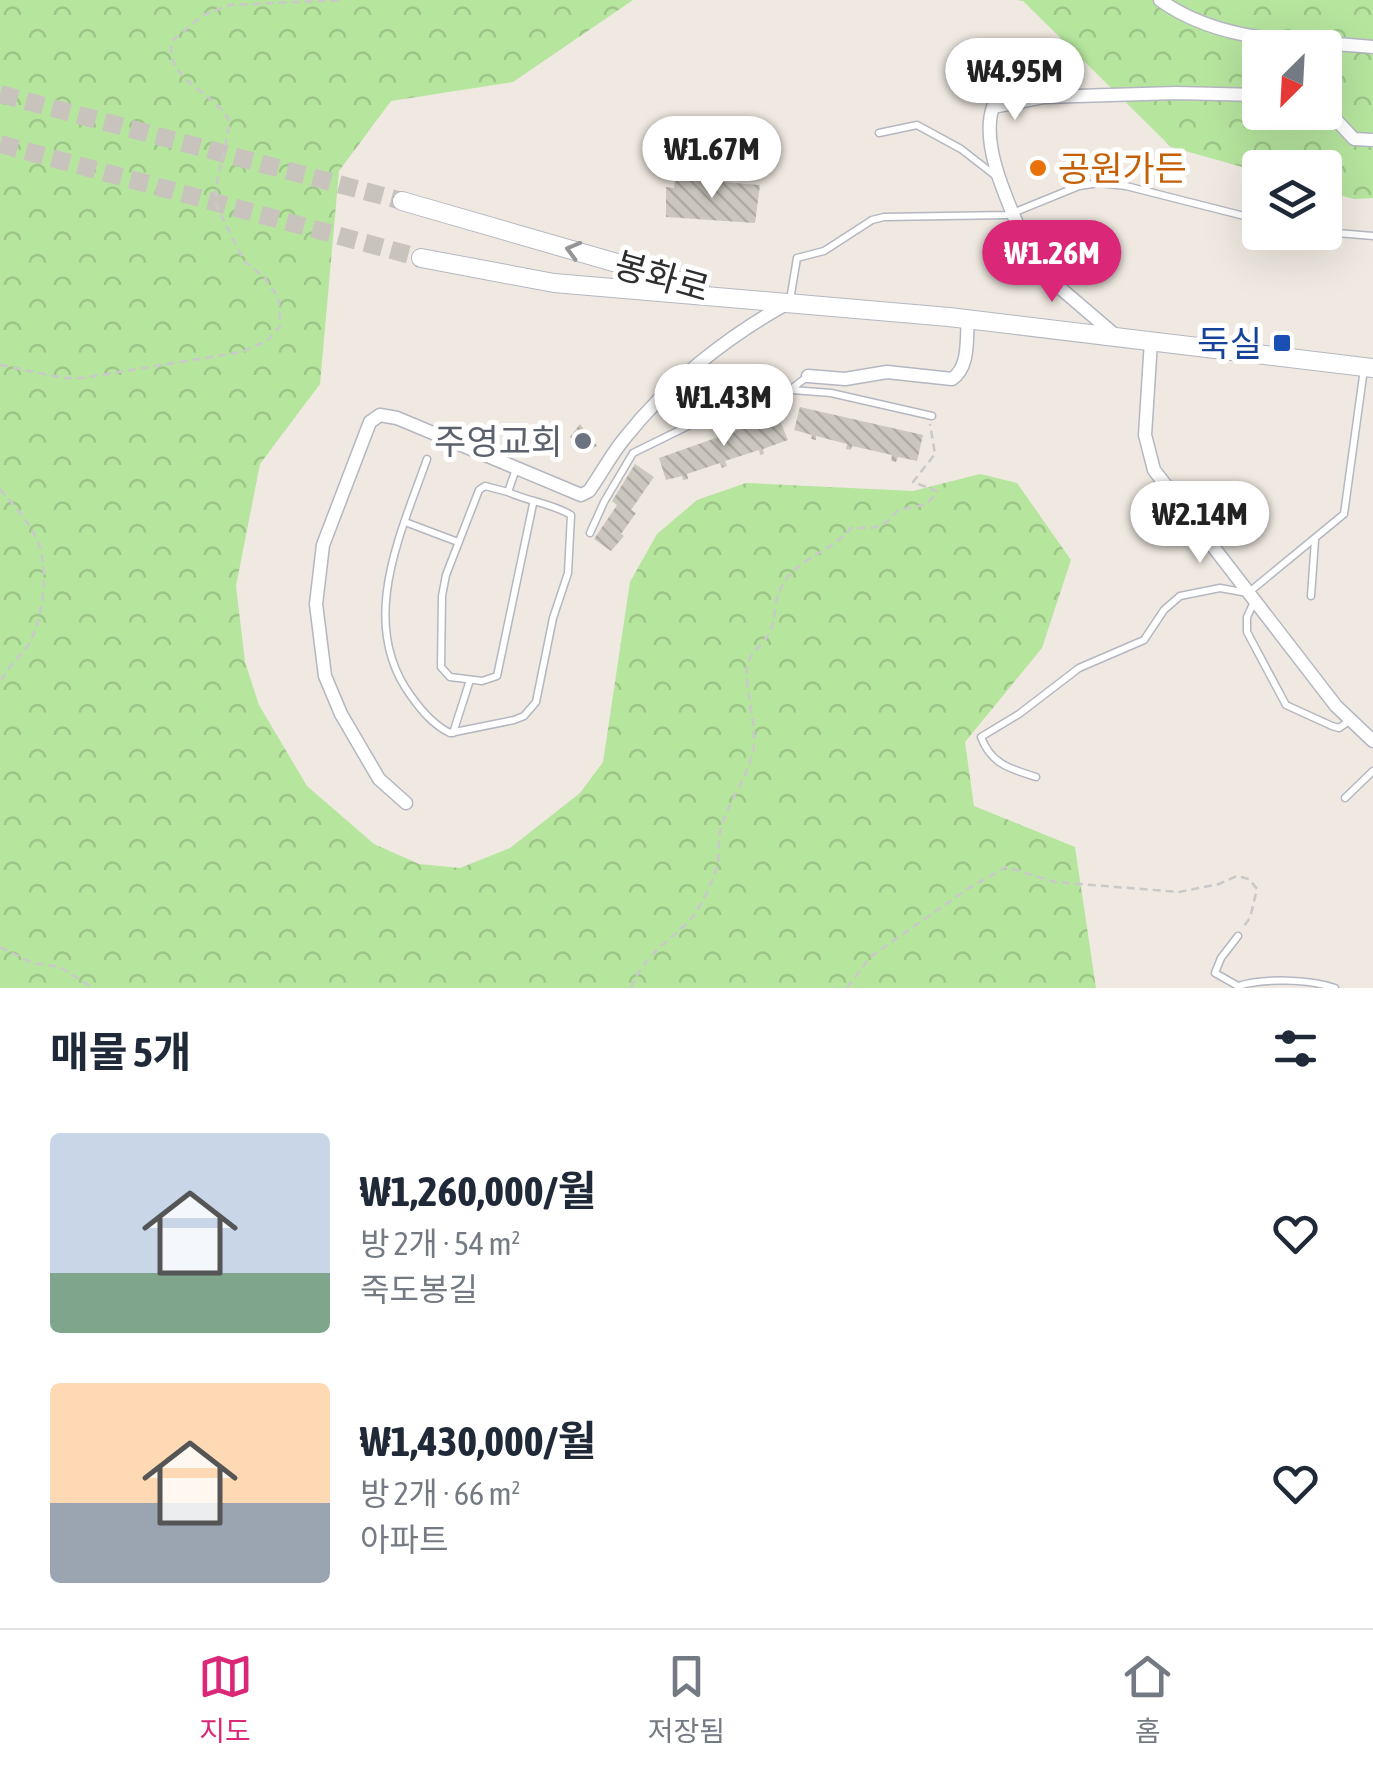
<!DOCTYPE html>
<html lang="ko">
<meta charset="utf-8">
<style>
body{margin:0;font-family:"Asap Condensed","Noto Sans KR",sans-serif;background:#f2f2f3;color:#1f2937;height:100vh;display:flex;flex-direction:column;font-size:38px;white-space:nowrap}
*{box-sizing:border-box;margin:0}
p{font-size:32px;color:#747a83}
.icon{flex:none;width:55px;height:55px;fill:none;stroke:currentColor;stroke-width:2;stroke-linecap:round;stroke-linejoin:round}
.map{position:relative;height:988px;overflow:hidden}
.details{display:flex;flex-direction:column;background:#fff;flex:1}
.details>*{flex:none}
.needle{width:65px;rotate:204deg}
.controls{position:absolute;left:1242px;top:30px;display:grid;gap:20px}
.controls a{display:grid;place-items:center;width:100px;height:100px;border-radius:10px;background:#fff;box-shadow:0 10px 40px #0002;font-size:50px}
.price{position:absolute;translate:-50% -85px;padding:0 22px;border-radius:35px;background:#fff;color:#222;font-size:32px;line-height:65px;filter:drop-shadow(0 2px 5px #0008)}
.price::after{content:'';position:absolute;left:50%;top:60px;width:30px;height:22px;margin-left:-15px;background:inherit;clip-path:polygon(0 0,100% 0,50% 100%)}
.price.on{background:#db2777;color:#fff}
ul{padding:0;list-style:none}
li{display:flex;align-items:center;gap:30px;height:250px;padding:0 50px}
li span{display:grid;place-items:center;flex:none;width:280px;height:200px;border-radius:10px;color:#555}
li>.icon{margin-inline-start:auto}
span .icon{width:120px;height:120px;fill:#fffc;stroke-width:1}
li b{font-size:42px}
h2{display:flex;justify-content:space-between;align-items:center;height:120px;padding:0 50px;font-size:42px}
.menu{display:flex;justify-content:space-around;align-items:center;height:140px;border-top:2px solid #e0e1e3;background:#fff;font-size:28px;color:#747a83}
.menu a{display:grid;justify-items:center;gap:5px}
.menu .on{color:#db2777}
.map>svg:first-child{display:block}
.forest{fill:url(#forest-crowns);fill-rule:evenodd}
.building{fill:url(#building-back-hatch)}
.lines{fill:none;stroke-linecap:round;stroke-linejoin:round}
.secondary-tunnel{stroke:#c8c4bd;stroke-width:18;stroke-dasharray:18 9;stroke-linecap:butt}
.service-casing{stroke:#b4b7c1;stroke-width:9}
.minor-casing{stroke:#b4b7c1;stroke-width:15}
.secondary-casing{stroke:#b4b7c1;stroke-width:20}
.path{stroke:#c9c9c9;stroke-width:2.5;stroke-dasharray:8 5;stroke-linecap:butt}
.service{stroke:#fff;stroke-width:6}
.minor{stroke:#fff;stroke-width:12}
.secondary{stroke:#fff;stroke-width:18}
.oneway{stroke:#969696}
.food-dot{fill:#e8710a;stroke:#fff;stroke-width:4}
.transit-dot{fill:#1a4fb4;stroke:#fff;stroke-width:4}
.worship-dot{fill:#6b7280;stroke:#fff;stroke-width:4}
.labels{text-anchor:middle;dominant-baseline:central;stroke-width:10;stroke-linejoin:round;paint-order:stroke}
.food-label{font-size:35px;fill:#c56008;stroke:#fff;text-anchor:start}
.street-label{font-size:35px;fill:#2e2e2e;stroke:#fff}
.transit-label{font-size:35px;fill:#164399;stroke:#fff;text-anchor:end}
.worship-label{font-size:35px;fill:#5b616d;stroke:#fff;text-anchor:end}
</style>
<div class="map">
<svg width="1373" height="988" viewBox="0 0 1373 988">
<defs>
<pattern id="forest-crowns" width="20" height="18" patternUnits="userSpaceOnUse" patternTransform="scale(2.5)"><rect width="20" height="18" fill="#b6e59e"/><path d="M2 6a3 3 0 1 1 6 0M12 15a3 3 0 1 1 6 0" fill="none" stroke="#9dc588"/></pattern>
<pattern id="building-back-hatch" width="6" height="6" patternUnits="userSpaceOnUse" patternTransform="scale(2.5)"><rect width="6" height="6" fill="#cbc7bf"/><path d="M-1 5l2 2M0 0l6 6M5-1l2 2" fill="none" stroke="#afaba4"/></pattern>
</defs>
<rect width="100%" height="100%" fill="#efe9e1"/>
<g class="forest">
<polygon points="0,0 633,0 513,82 391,101 339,171 320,384 260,464 236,586 245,662 259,705 307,786 374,844 419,864 460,868 510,848 580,793 603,762 630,582 657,534 697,500 746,483 913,491 980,474 1017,483 1071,560 1042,648 965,742 974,806 1075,847 1096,988 0,988"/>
<path d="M1017 0H1373V198L1354 199 1325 191V168H1260V172L1171 147 1023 1ZM1260 48H1325V112H1260Z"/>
</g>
<g class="building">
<polygon points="675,178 760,185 755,223 666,217 666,187 674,188"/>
<polygon points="800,407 923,435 917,461 898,457 896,462 891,461 892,455 852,446 851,450 846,449 847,444 816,436 816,440 811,439 812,435 794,430"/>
<polygon points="778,416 788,440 763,449 764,454 760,455 759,450 725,461 727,466 722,468 720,463 687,474 688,479 683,480 682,476 666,480 659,458"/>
<polygon points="580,424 597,446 583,453 570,437"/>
<polygon points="635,464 654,477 631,510 636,513 621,534 624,536 611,551 594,539 617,505 612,501"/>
</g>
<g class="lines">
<g class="secondary-tunnel">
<polyline points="0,94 402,201"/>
<polyline points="0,144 421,258"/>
</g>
<defs>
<g id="service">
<polyline points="879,133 917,125 961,149 997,177"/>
<polyline points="1325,232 1373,236"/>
<polyline points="790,300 797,258 824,251 872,220 884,217 1008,215 1079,186 1099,183 1126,186 1260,220"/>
<polyline points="792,390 831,393 932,416"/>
<path d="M427 459C401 533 357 623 411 696 421 710 433 725 450 733L514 720 524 716 536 702 553 618 568 573 571 515C551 503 530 502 508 492L516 469"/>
<polyline points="508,492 485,486 479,490 446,575 442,596 441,667 450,677 482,681 497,676 533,504"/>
<polyline points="405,522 458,542"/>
<polyline points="590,533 604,502 633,453 690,425 791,389 807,377"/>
<polyline points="1311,596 1315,540"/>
<polyline points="1254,602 1247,617 1247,632 1286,705 1332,726 1339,728 1349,721"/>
<polyline points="453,733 470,680"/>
<path d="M1036 777C1010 769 991 764 981 737L1019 714 1079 668 1144 640 1164 610 1180 596 1220 588 1248 593 1344 514 1364 369"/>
<polyline points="1345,798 1373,771"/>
<path d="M1238 936 1221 958 1215 973 1238 986C1263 978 1310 979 1335 988"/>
</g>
<g id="minor">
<path d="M1160 0C1223 45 1300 40 1373 47"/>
<polyline points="1325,108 1354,139 1373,140"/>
<path d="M1115 335 1039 270 1032 259C1016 218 978 149 993 107L1044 97 1176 93 1260 95"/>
<polyline points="1151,341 1145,435 1154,470 1336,706 1373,741"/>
<path d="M808 376 845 379 887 372 952 379C970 367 966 339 968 319"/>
<path d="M406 803 379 779 341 714 325 676 316 604 323 545 370 422 380 415 397 418 581 495 589 491C601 474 611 455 624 439 667 384 728 336 788 303"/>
</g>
<g id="secondary">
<polyline points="402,201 700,287"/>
<polyline points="421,258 554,283 949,317 1373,368"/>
</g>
</defs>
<use href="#service" class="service-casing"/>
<use href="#minor" class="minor-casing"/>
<use href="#secondary" class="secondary-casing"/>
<g class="path">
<path d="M0 365 64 378H82L242 352 268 340 280 326 279 299 265 278 244 261 216 205V186L230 123C218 92 164 82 172 41L203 15 230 5 342 0"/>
<path d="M0 489C14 506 28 520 37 540 49 567 44 614 31 640 23 656 6 666 0 684"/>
<polyline points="0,947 32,963 60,967 93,988"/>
<path d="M631 988C642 959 663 945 685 925 699 912 708 891 715 873 721 858 717 842 721 828 728 801 747 780 753 751 758 728 745 695 747 667 749 652 766 643 771 629 776 618 774 603 779 592 795 556 829 555 851 528 873 528 883 530 897 511 915 504 926 511 937 491L913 482 935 454 930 424"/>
<polyline points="847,988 870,957 969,888 1006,867 1055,882 1179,892 1219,884 1237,876 1249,879 1257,889 1250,918 1244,926"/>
</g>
<use href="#service" class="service"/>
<use href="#minor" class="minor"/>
<use href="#secondary" class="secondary"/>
</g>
<defs><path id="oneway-chevron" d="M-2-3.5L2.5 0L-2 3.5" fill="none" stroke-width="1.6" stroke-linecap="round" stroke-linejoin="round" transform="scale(2.5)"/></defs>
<use class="oneway" href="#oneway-chevron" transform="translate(573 250) rotate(-164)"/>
<circle class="food-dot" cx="1038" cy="168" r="10"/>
<rect class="transit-dot" x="1272" y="333" width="20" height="20" rx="5"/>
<circle class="worship-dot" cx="583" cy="441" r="10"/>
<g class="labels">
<g class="food-label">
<text x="1058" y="168">공원가든</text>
</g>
<g class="street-label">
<text transform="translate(662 276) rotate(16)">봉화로</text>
</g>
<g class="transit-label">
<text x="1262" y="343">둑실</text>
</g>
<g class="worship-label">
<text x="563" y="441">주영교회</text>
</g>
</g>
</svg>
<div class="controls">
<a><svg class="needle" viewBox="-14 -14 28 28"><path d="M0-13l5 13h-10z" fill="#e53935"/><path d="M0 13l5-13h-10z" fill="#747a83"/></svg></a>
<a><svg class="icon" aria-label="layers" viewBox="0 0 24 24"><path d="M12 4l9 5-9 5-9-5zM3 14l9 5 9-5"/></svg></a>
</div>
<b class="price" style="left:1015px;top:123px">₩4.95M</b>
<b class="price" style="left:712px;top:201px">₩1.67M</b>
<b class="price on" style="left:1052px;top:305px">₩1.26M</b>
<b class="price" style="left:724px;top:449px">₩1.43M</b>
<b class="price" style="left:1200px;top:566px">₩2.14M</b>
</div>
<section class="details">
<h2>매물 5개<svg class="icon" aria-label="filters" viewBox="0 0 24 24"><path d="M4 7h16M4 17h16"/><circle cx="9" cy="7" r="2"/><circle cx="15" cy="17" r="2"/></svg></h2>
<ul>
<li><span style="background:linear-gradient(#c9d6e8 70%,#7fa58c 0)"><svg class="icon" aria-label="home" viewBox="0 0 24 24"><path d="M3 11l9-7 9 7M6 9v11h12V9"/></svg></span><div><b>₩1,260,000/월</b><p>방 2개 · 54 m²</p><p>죽도봉길</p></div><svg class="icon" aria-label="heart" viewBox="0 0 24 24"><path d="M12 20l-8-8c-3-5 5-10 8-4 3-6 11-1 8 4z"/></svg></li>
<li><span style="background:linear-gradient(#ffd9b3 60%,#9aa5b1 0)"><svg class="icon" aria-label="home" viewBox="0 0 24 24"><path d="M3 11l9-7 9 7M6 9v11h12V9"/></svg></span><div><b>₩1,430,000/월</b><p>방 2개 · 66 m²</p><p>아파트</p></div><svg class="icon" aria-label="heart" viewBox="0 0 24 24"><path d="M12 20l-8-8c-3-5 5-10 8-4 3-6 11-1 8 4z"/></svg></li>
</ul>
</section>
<nav class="menu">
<a class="on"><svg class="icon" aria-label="map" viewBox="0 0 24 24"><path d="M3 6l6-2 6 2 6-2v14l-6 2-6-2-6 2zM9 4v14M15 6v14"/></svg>지도</a>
<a><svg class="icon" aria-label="saved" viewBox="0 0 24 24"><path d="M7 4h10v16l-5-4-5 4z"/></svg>저장됨</a>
<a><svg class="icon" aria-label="home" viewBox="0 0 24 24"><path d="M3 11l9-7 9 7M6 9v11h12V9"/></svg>홈</a>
</nav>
